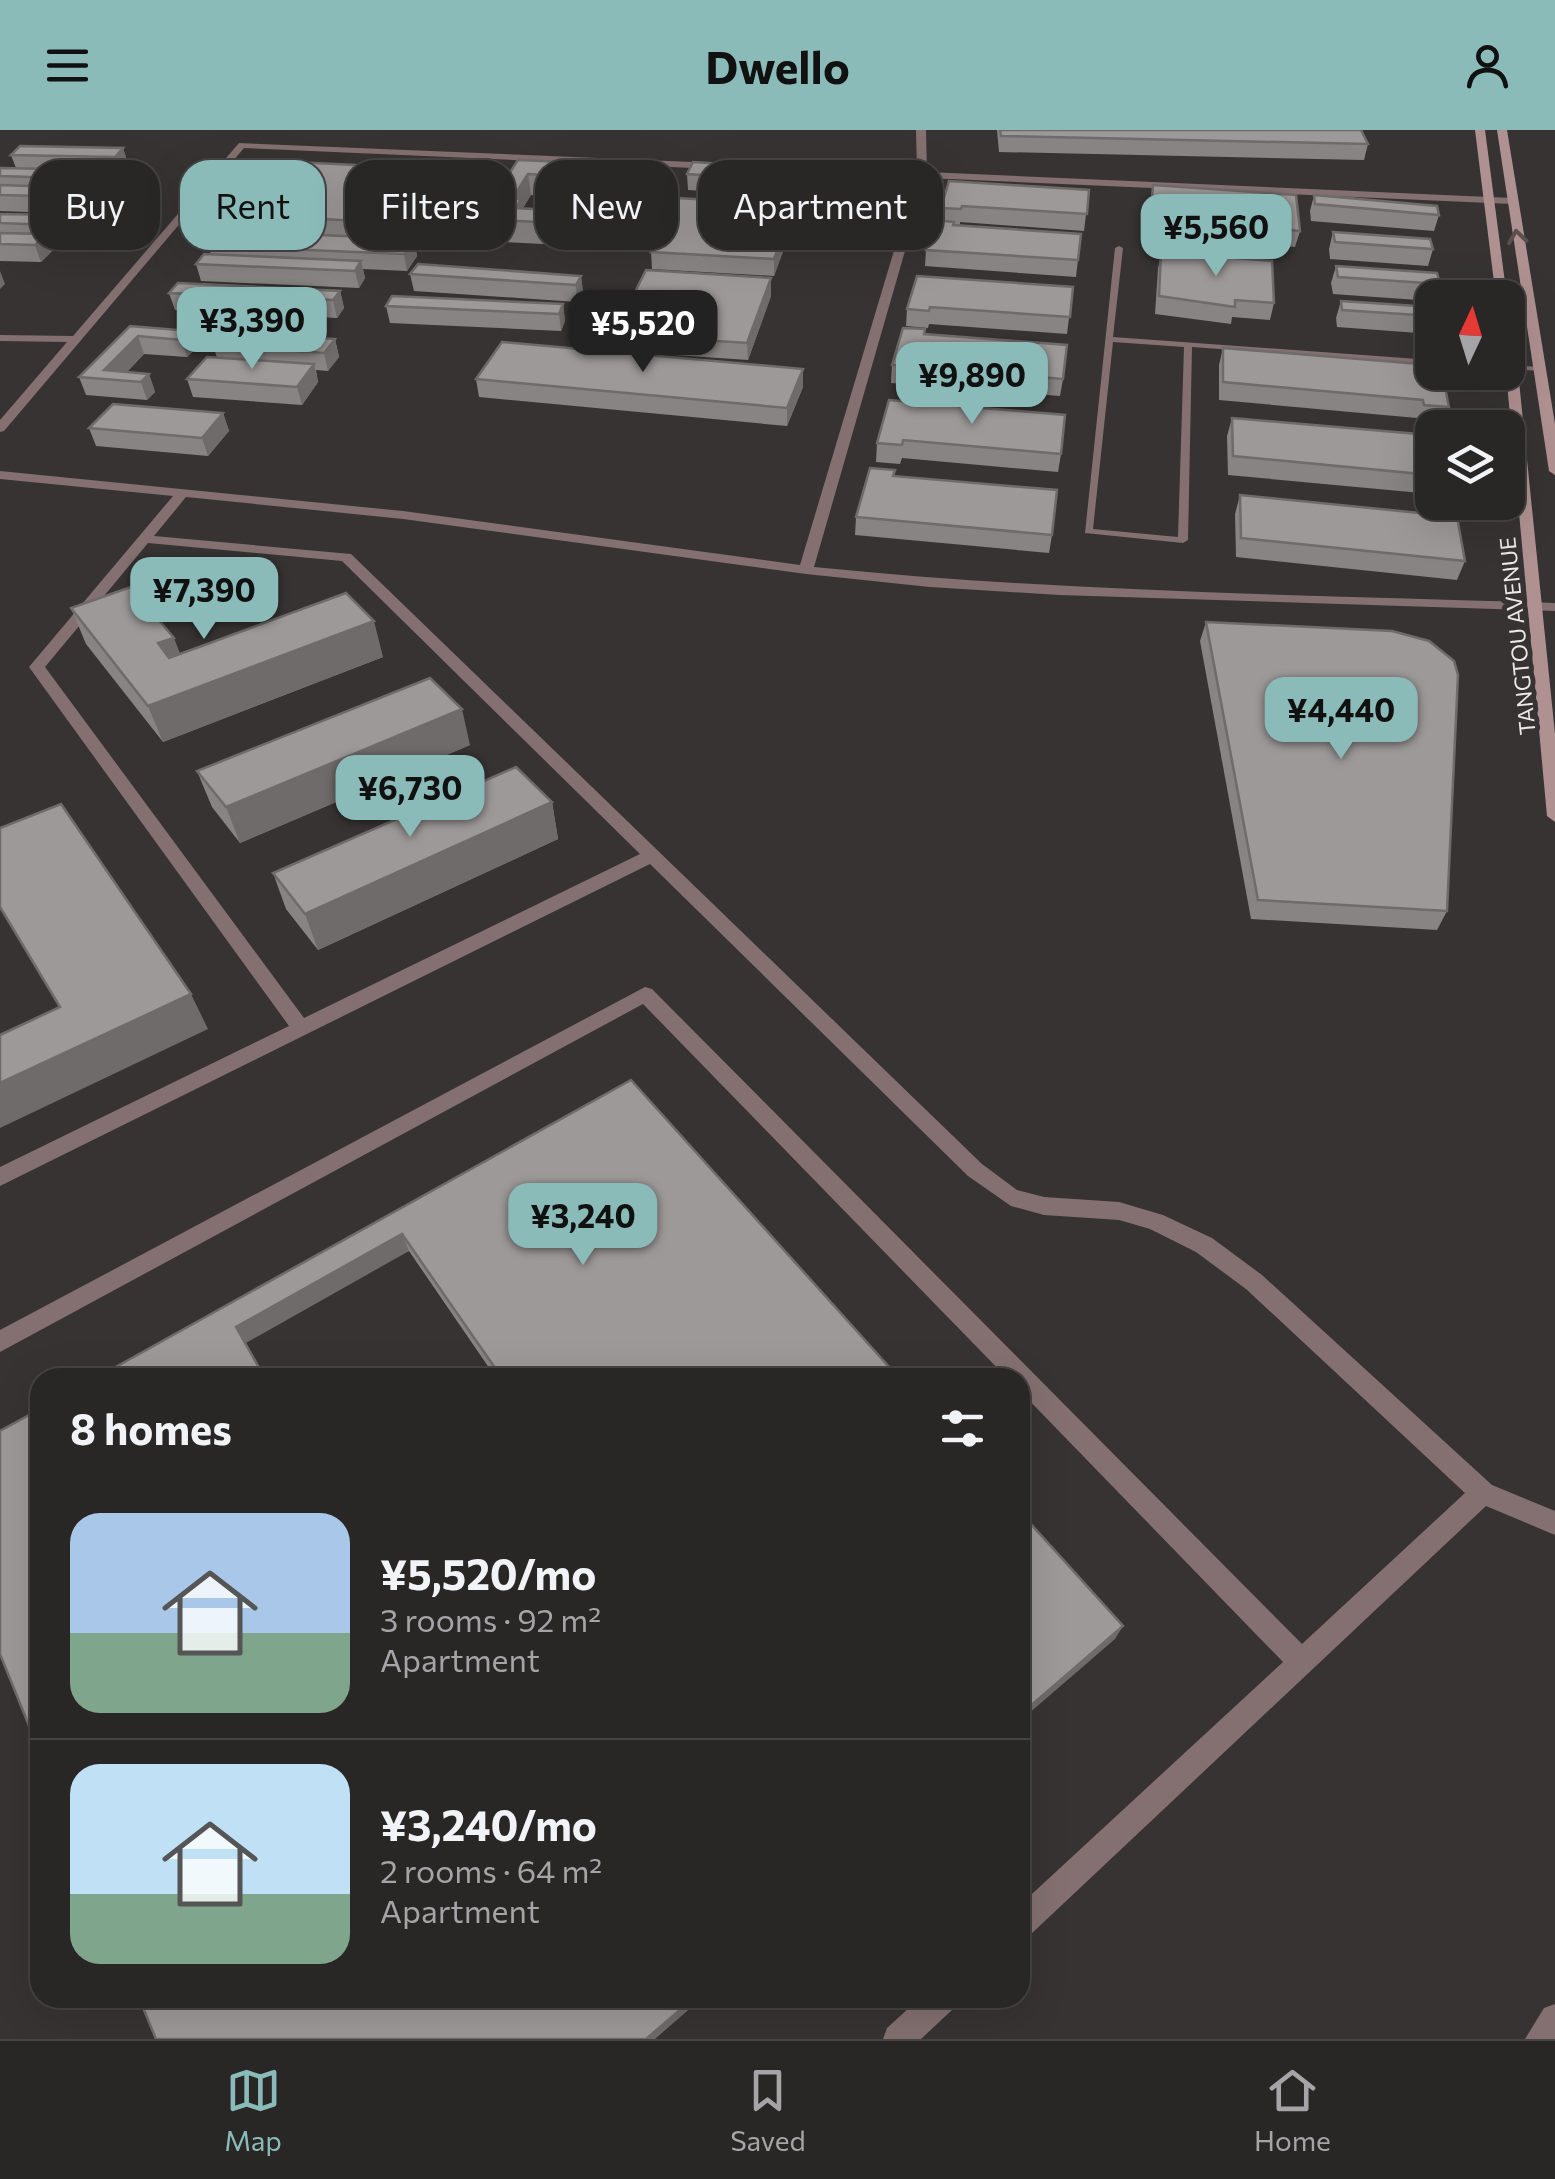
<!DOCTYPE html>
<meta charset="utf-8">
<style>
body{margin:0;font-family:Commissioner,sans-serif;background:#312e2e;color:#f1f3f6;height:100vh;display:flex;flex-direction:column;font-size:38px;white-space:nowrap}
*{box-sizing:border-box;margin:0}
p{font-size:32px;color:#a5a5a7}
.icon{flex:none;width:55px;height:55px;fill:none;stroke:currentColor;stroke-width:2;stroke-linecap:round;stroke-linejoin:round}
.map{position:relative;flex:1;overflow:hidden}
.details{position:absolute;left:30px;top:1238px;width:1000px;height:640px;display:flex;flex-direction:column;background:#292626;border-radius:30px;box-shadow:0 10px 40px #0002,0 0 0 2px #454343}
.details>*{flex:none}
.hud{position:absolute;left:30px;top:30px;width:1000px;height:90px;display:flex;gap:20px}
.needle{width:65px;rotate:4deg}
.fabs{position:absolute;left:1415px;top:150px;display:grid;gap:20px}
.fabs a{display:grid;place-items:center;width:110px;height:110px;border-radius:20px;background:#292626;box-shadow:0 10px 40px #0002,0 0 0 2px #454343;font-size:50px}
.price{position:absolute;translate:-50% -85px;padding:0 22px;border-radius:20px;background:#8bbbb9;color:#111;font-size:32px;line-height:65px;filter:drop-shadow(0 2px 5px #0008)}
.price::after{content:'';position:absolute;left:50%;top:60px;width:30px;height:22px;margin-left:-15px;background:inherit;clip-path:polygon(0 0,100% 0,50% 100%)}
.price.active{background:#222;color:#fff}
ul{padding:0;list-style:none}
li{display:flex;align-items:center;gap:30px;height:250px;padding:0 40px}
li+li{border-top:2px solid #454343}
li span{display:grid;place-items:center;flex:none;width:280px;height:200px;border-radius:30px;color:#555}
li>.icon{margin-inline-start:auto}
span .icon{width:120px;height:120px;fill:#fffc;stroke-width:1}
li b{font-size:42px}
h2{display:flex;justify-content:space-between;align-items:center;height:120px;padding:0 40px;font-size:42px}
.pill{padding:0 35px;border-radius:30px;background:#292626;box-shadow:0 10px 40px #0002,0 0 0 2px #454343;font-size:35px;line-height:90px}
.pill.active{background:#8bbbb9;color:#111}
header{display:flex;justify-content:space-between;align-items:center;height:130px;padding:0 40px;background:#8bbbb9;color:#111;font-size:45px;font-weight:700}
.dock{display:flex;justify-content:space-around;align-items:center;height:140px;border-top:2px solid #454343;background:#292626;font-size:28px;color:#a5a5a7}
.dock a{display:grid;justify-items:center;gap:5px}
.dock .active{color:#8bbbb9}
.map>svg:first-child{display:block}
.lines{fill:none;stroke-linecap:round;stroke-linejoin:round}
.service{fill:#847070;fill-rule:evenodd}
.minor{fill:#847070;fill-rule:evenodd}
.secondary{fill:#b09191;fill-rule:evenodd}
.wall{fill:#888484;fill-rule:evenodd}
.shaded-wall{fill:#6f6b6b}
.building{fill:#9e9999;stroke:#6f6b6b;stroke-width:2.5;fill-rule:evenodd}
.oneway{stroke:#5b4f4f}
.labels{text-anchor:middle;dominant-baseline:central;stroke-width:10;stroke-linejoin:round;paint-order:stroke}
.far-street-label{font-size:22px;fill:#ece9e9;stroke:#373333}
</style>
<header><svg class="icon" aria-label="menu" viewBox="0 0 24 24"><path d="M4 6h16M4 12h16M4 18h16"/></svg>Dwello<svg class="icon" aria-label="person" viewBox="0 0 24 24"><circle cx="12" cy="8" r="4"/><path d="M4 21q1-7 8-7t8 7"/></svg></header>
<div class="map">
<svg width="1555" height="1909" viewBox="0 0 1555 1909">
<rect width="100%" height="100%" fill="#373333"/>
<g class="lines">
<g class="service">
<path d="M1119 116 1123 118 1113 207 1432 230V234L1192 217 1188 410 1183 413 1085 403 1115 118ZM1113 212 1184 217 1178 407 1093 399Z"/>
<polygon points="1508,235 1542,237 1546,239 1542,241 1508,239"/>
</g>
<g class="minor">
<path d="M916 0H926L927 42 1512 68 1517 71 1512 74 926 48 814 437C1060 462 1308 465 1555 473V481L1059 465 930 457 806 444 403 389 186 367 154 406 351 424 982 1034 1017 1060 1044 1067 1119 1072 1163 1085 1212 1108 1262 1145 1492 1355 1555 1381V1405L1486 1376 1030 1805 1020 1810V1775L1283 1532 1020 1261V1248H1007L643 874 0 1222V1200L645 857 652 859 1302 1514 1465 1363 1246 1159 1196 1122 1150 1099 1119 1090 1044 1085 1011 1076 968 1046 650 734 0 1056V1037L289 896 29 537 173 366 0 349V341L403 381 800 435 916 47 815 43 810 40 815 37 917 42ZM148 413 342 431 640 724 304 888 45 537Z"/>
<polygon points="239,13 716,33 721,36 716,39 244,18 4,301 0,302 0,290 67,212 0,211 0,205 73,206"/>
<polygon points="920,1868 957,1868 953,1879 921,1909 883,1909 887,1898"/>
<polygon points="1555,1874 1555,1909 1525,1909 1544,1878"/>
</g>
<g class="secondary">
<polygon points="1475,0 1485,0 1507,168 1496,168"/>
<polygon points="1497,0 1507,0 1555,294 1555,345 1549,341"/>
<polygon points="1508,199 1514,202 1555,604 1555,692 1547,686 1506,242"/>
</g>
</g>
<g class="wall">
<polygon points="997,0 1361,0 1368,14 1364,30 999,22"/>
<polygon points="123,18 128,34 120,42 102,42 106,56 98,65 89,65 93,74 83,84 0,81 0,38 16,38 11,25"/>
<path d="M518 30 632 35 634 56 604 117 483 111 480 89ZM531 65 573 67 574 76 572 81 523 78Z"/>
<polygon points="838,41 838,46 863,48 863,64 851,102 823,100 823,84 829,68 688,60 687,44"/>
<polygon points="1153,55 1300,101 1295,117 1148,104 1150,72"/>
<polygon points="459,56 421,110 414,110 417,126 407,141 363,139 365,148 359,158 201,151 196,134 211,125 209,116 228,101 223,84"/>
<polygon points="1089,60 1084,101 960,92 960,95 1081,104 1076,147 925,136 926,120 940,91 941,78"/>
<polygon points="1314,65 1439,85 1434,101 1311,91 1310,81"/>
<polygon points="794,75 794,91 774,146 652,139 651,122"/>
<polygon points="0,84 61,85 67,102 58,111 48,111 52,121 41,132 0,131"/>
<polygon points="1333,102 1433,119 1428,136 1330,129 1329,119"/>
<polygon points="1161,122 1274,173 1270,190 1232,187 1231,194 1155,184 1158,139"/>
<polygon points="1336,136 1440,154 1435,168 1432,168 1432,171 1333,164 1331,153"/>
<polygon points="410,144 581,146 583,163 577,172 414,161"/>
<polygon points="771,148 771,166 748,230 615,221 614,204"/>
<polygon points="1073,157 1067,204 929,194 928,198 906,196 907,179"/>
<polygon points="340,161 344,178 337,188 175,180 169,163"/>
<polygon points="1341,171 1432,177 1432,204 1337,197 1336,188"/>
<polygon points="563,174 565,191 561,201 390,193 386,176"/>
<polygon points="130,196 190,201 196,218 187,227 144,224 127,242 149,244 155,262 147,270 86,265 79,247"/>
<polygon points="924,204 1063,249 1060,266 891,253 892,235"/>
<polygon points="335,209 339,227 328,241 316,240 318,252 302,275 193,267 187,249 217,228 213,215"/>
<polygon points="1223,218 1449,277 1442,295 1418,293 1417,288 1219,270 1219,235"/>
<polygon points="476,249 803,257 787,296 479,267"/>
<polygon points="889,270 1061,324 1058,342 902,328 900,334 876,332 877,313"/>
<polygon points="223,283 229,301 208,326 96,316 89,298"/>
<polygon points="1232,288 1416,304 1418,298 1432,300 1432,364 1228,345 1227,306"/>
<polygon points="895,340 894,346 1052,405 1049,423 855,405 856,387"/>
<polygon points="1240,365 1427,383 1429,378 1465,431 1457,450 1236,427 1235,384"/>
<polygon points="71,478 180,524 383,527 163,612 86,514"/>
<polygon points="1206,492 1447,781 1437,800 1251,789 1200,511"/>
<polygon points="470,615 240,713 212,677 197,641"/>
<polygon points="552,672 558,709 318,820 286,779 273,743"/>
<polygon points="631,950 899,1248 496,1248 409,1121 96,1248"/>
</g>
<g class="shaded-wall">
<polygon points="123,18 128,34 120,42 115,27"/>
<polygon points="632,35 634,56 604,117 602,95"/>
<polygon points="101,40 106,56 98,65 93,49"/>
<polygon points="457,40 459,56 421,110 418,94"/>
<polygon points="528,44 531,65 515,90 512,69"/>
<polygon points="863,48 863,64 851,102 851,86"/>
<polygon points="87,58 93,74 83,84 78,67"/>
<polygon points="794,75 794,91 774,146 774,129"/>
<polygon points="61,85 67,102 58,111 52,95"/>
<polygon points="45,104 52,121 41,132 35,115"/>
<polygon points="414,109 417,126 407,141 404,124"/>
<polygon points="361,131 365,148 359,158 355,141"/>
<polygon points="0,141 5,154 0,159"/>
<polygon points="581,146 583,163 577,172 576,155"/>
<polygon points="771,148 771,166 748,230 747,213"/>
<polygon points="340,161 344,178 337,188 333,170"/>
<polygon points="563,174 565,191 561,201 559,184"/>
<polygon points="190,201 196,218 187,227 182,210"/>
<polygon points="138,206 144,224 119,250 104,240"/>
<polygon points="335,209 339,227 328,241 324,223"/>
<polygon points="314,234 318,252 302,275 297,257"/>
<polygon points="803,239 803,257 787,296 787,278"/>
<polygon points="149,244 155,262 147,270 141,252"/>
<polygon points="223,283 229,301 208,326 202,308"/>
<polygon points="374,491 383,527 163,612 148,576"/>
<polygon points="174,508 188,544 172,550 158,513"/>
<polygon points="462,579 470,615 240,713 226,677"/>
<polygon points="552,672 558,709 318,820 305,784"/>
<polygon points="191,864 208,899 0,998 0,953"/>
<polygon points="402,1104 409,1121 246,1213 236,1197"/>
<polygon points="1123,1496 1115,1509 1020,1591 1020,1585"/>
<polygon points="694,1868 702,1868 655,1909 646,1909"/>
</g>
<g class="building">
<polygon points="1000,0 1361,0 1368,14 1001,6"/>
<polygon points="20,16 123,18 115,27 11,25"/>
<path d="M518 30 632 35 602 95 480 89ZM528 44 577 47 572 54 586 55 572 81 516 78 521 69H512Z"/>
<polygon points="273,31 457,40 418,94 223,84"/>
<polygon points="693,32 838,41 836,46 863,48 851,86 823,84 834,53 687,44"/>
<polygon points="0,38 101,40 93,49 0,46"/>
<polygon points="949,51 1089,60 1087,84 962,76 961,79 941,78"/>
<polygon points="0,55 87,58 78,67 0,65"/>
<polygon points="1153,55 1296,65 1300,101 1151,87"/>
<polygon points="1314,65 1437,76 1439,85 1315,74"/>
<polygon points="678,68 794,75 774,129 651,122"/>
<polygon points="0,84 61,85 52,95 0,93"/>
<polygon points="934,90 954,92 953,95 1081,104 1078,130 926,120"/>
<polygon points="222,101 414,109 404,124 209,116"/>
<polygon points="1333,102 1430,109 1433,119 1335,112"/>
<polygon points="0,103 45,104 35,115 0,114"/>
<polygon points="1161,122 1272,131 1274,173 1235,170 1235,177 1159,166"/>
<polygon points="204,124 361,131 355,141 196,134"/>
<polygon points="418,134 581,146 576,155 410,144"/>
<polygon points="1336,136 1437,143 1440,154 1338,147"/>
<polygon points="646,140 771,148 747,213 614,204"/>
<polygon points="917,146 1073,157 1070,187 930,177 929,181 907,179"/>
<polygon points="178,153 340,161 333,170 169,163"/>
<polygon points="392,166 563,174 559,184 386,176"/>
<polygon points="1341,171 1432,177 1432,186 1342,180"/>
<polygon points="130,196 190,201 182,210 138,206 104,240 149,244 141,252 79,247"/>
<polygon points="903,198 925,199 924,204 1067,215 1063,249 892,235"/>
<polygon points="226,201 335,209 324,223 213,215"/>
<polygon points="502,212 803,239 787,278 476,249"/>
<polygon points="1223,218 1432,235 1432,242 1442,242 1449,277 1424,275 1423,270 1223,252"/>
<polygon points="207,227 314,234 297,257 187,249"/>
<polygon points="889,270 1065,285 1061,324 903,310 902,315 877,313"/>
<polygon points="113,274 223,283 202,308 89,298"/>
<polygon points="1232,288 1419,304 1418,298 1432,300 1432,345 1233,326"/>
<polygon points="870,338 895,340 893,346 1057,360 1052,405 856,387"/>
<polygon points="1240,365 1430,384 1429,378 1456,381 1465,431 1241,408"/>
<polygon points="131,457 174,508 158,513 169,528 346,463 374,491 148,576 71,478"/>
<polygon points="1206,492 1392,501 1429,511 1454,531 1458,545 1447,781 1258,770"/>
<polygon points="430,548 462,579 226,677 197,641"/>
<polygon points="516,637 552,672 305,784 273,743"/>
<polygon points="61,674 191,864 0,953 0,905 60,877 0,777 0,698"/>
<polygon points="631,950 899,1248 502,1248 402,1104 236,1197 265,1248 96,1248"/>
<polygon points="40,1279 40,1623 0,1524 0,1301"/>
<polygon points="1020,1382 1123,1496 1020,1585"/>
<polygon points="139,1868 694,1868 646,1909 156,1909"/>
</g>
<defs><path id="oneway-chevron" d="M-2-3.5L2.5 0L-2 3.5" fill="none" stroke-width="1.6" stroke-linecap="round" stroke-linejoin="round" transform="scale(2.5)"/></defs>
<use class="oneway" href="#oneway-chevron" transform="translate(1517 107) rotate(-98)"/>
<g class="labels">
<g class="far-street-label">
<text transform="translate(1517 506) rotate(-96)">TANGTOU AVENUE</text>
</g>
</g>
</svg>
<div class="fabs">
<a><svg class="needle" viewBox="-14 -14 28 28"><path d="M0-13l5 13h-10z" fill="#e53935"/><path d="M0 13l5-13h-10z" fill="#a5a5a7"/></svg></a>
<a><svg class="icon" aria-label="layers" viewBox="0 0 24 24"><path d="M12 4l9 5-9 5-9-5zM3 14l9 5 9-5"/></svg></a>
</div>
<b class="price" style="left:1216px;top:149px">¥5,560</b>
<b class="price" style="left:252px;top:242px">¥3,390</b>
<b class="price active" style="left:643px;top:245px">¥5,520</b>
<b class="price" style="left:972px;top:297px">¥9,890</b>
<b class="price" style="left:204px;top:512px">¥7,390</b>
<b class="price" style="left:1341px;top:632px">¥4,440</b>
<b class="price" style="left:410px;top:710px">¥6,730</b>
<b class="price" style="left:583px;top:1138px">¥3,240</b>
<div class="hud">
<a class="pill">Buy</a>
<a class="pill active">Rent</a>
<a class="pill">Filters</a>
<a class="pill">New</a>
<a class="pill">Apartment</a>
</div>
<section class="details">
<h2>8 homes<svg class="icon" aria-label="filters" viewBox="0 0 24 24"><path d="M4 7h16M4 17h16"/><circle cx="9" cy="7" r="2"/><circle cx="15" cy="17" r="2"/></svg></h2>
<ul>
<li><span style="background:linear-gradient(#a9c7e8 60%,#7fa58c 0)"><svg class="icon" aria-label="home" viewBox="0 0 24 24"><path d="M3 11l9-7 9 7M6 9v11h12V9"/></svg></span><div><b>¥5,520/mo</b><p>3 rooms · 92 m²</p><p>Apartment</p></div></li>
<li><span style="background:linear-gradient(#bfe0f5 65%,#7fa58c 0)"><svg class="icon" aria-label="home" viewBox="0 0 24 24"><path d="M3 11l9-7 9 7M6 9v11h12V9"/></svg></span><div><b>¥3,240/mo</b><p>2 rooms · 64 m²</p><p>Apartment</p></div></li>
</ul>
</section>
</div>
<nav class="dock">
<a class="active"><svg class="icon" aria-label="map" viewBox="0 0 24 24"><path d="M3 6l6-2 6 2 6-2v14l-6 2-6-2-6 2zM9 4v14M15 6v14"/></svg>Map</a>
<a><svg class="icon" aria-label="saved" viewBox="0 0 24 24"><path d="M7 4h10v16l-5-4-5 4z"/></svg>Saved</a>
<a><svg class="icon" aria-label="home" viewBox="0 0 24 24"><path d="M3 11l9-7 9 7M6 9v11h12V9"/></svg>Home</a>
</nav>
